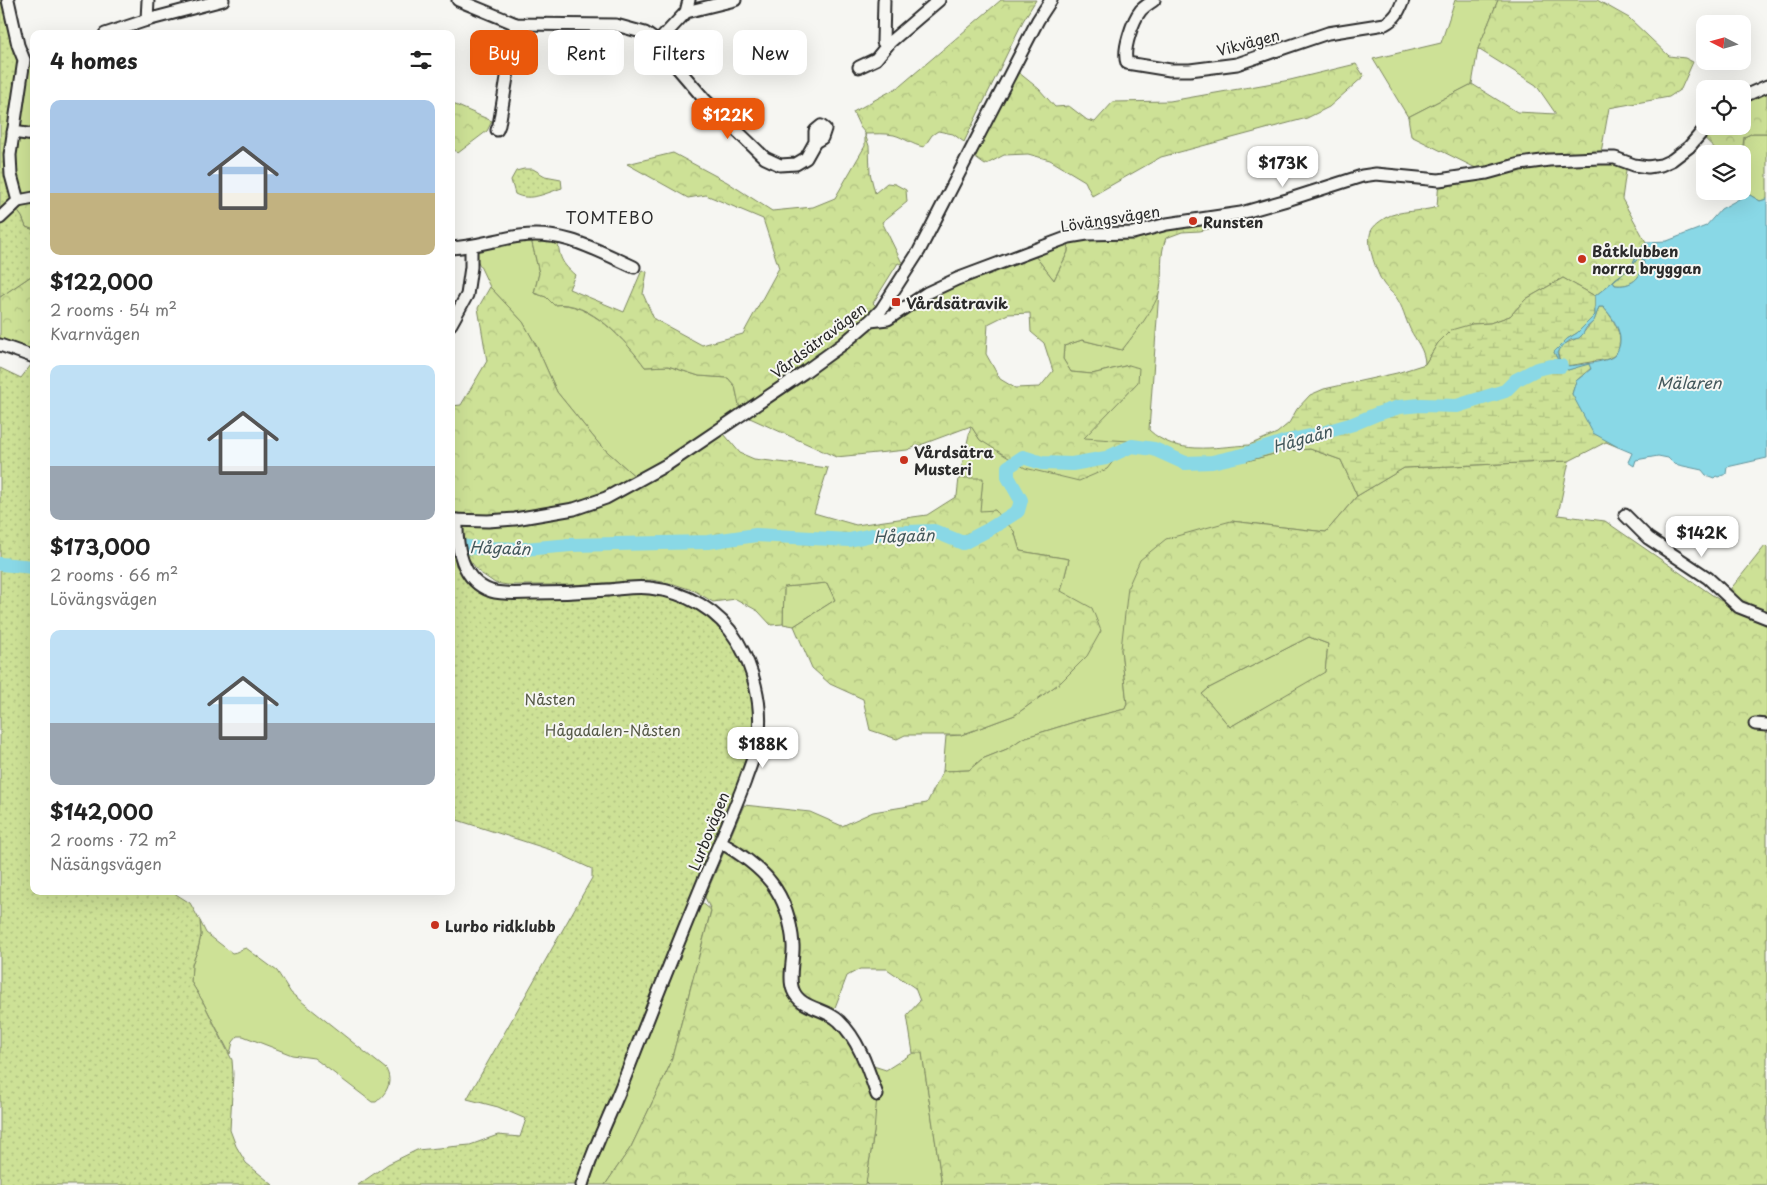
<!DOCTYPE html>
<meta charset="utf-8">
<style>
body{margin:0;font-family:"Playpen Sans",sans-serif;background:#f6f6f6;color:#222;height:100vh;display:flex;flex-direction:column;font-size:19px;white-space:nowrap}
*{box-sizing:border-box;margin:0}
p{font-size:16px;color:#767676}
.icon{flex:none;width:28px;height:28px;fill:none;stroke:currentColor;stroke-width:2;stroke-linecap:round;stroke-linejoin:round}
.map{position:relative;flex:1;overflow:hidden}
.details{position:absolute;left:30px;top:30px;width:425px;height:865px;display:flex;flex-direction:column;background:#fff;border-radius:10px;box-shadow:0 5px 20px #0002}
.details>*{flex:none}
.guide{position:absolute;left:470px;top:30px;width:475px;height:45px;display:flex;gap:10px}
.needle{width:32px;rotate:276deg}
.controls{position:absolute;left:1696px;top:15px;display:grid;gap:10px}
.controls a{display:grid;place-items:center;width:55px;height:55px;border-radius:10px;background:#fff;box-shadow:0 5px 20px #0002;font-size:25px}
.price{position:absolute;translate:-50% -42px;padding:0 11px;border-radius:10px;background:#fff;color:#222;font-size:16px;line-height:32px;filter:drop-shadow(0 1px 2px #0008)}
.price::after{content:'';position:absolute;left:50%;top:30px;width:15px;height:11px;margin-left:-8px;background:inherit;clip-path:polygon(0 0,100% 0,50% 100%)}
.price.on{background:#ea580c;color:#fff}
ul{padding:0;list-style:none}
li{display:grid;align-content:center;gap:10px;height:265px;padding:0 20px}
li span{display:grid;place-items:center;height:155px;border-radius:10px;color:#555}
li>.icon{margin-inline-start:auto}
span .icon{width:90px;height:90px;fill:#fffc;stroke-width:1}
li b{font-size:21px}
h2{display:flex;justify-content:space-between;align-items:center;height:60px;padding:0 20px;font-size:21px}
.pill{padding:0 18px;border-radius:10px;background:#fff;box-shadow:0 5px 20px #0002;font-size:18px;line-height:45px}
.pill.on{background:#ea580c;color:#fff}
.map>svg:first-child{display:block}
.grass{fill:#cde196;stroke:#7c8660}
.forest{fill:url(#forest-crowns);stroke:#7c8660;fill-rule:evenodd}
.wetland{fill:url(#wetland-marsh);stroke:#7c8660}
.park{fill:url(#park-dots);stroke:#7c8660}
.water{fill:#89d8e6;stroke:#63939b;fill-rule:evenodd}
.lines{fill:none;stroke-linecap:round;stroke-linejoin:round}
.river{stroke:#89d8e6;stroke-width:14}
.minor-casing{stroke:#2b2b2b;stroke-width:15}
.minor{stroke:#f6f6f2;stroke-width:11}
.poi-dot{fill:#c8321e;stroke:#f6f6f2;stroke-width:2}
.labels{text-anchor:middle;dominant-baseline:central;stroke-width:4;stroke-linejoin:round;paint-order:stroke}
.street-label{font-size:15px;fill:#2b2b2b;stroke:#f6f6f2}
.poi-label{font-size:15px;font-weight:bold;fill:#2b2b2b;stroke:#f6f6f2;text-anchor:start}
.park-label{font-size:15px;fill:#545846;stroke:#f6f6f2}
.neighbourhood-label{font-size:16px;letter-spacing:1px;fill:#2b2b2b;stroke:#f6f6f2}
.water-label{font-size:16px;font-style:italic;fill:#42565a;stroke:#f6f6f2}
</style>
<div class="map">
<svg width="1767" height="1185" viewBox="0 0 1767 1185">
<defs>
<pattern id="forest-crowns" width="20" height="18" patternUnits="userSpaceOnUse" patternTransform="scale(1.25)"><rect width="20" height="18" fill="#cde196"/><path d="M2 6a3 3 0 1 1 6 0M12 15a3 3 0 1 1 6 0" fill="none" stroke="#b0c181"/></pattern>
<pattern id="wetland-marsh" width="20" height="14" patternUnits="userSpaceOnUse" patternTransform="scale(1.25)"><rect width="20" height="14" fill="#cde196"/><path d="M1 5h8M5 5V1M11 12h8M15 12V8" fill="none" stroke="#b0c181"/></pattern>
<pattern id="park-dots" width="8" height="8" patternUnits="userSpaceOnUse" patternTransform="scale(1.25)"><rect width="8" height="8" fill="#cde196"/><path d="M2 2h.1M6 6h.1" fill="none" stroke="#b0c181" stroke-width="1.8" stroke-linecap="round"/></pattern>
</defs>
<rect width="100%" height="100%" fill="#f6f6f2"/>
<filter id="ink" filterUnits="userSpaceOnUse"><feTurbulence type="fractalNoise" baseFrequency=".02" numOctaves="2"/><feDisplacementMap in="SourceGraphic" scale="10" xChannelSelector="R" yChannelSelector="G"/><feConvolveMatrix kernelMatrix="1 2 1 2 8 2 1 2 1" color-interpolation-filters="sRGB"/></filter>
<g filter="url(#ink)">
<g class="grass">
<polygon points="1455,0 1498,0 1478,49 1472,84 1408,117 1373,59 1441,43"/>
<polygon points="34,56 34,195 26,196 15,193 11,175 24,60"/>
<polygon points="1753,133 1767,133 1767,199 1760,201 1748,194 1743,167 1744,137"/>
<path d="M537 235 532 243 539 273 534 293 546 297 554 305C589 300 627 342 645 367L668 366 699 376 728 378 735 386 741 414 639 480 600 445 557 392 537 347 523 322 490 287 471 247Z"/>
<polygon points="1069,237 1068,252 1054,280 1031,251"/>
<path d="M1159 291 1149 430C1177 456 1213 447 1249 445L1243 455 1247 461 1285 451 1310 449 1341 460 1357 496 1326 532 1231 521 1121 649 1127 704 1125 709 1081 720 1023 738 1007 749 982 759 969 770 943 771 946 736 961 735 1015 715 1061 682V591L1069 559 1020 551 1014 531 979 512 983 479 959 478 971 426 980 440 1002 452 1083 438 1138 382 1129 365 1092 374 1071 372 1063 359 1064 346 1082 340 1122 350 1143 322Z"/>
<polygon points="827,583 835,600 794,626 783,624 784,587"/>
<polygon points="1309,637 1328,644 1325,673 1230,727 1202,694 1209,688"/>
<polygon points="690,893 711,910 670,1065 631,1147 605,1185 587,1185 620,936"/>
<path d="M200 921 206 933 232 953C237 953 240 949 246 948L277 971 291 993 386 1069C393 1082 387 1093 376 1102H372L314 1058 292 1055 243 1036H238L233 1042 230 1054 202 1000 191 982 192 964 198 949 201 935Z"/>
<polygon points="922,1052 942,1185 868,1185 866,1183 874,1132 867,1064 886,1070 913,1053"/>
</g>
<g class="forest">
<path d="M1001 0H1036L1023 21 964 142 953 134 938 131 932 135 924 147C912 145 905 138 894 135 885 133 874 134 865 134L869 146 870 173 875 193 887 183 895 184 906 190 907 202 882 222 903 265 898 263 873 303 885 315 927 293 1031 251 1054 280 1068 252 1069 237 1241 213 1233 223 1200 231 1182 232 1166 238C1159 256 1163 271 1160 289 1157 306 1133 336 1122 350L1082 340 1064 346 1063 359 1071 372 1092 374 1129 365 1139 368 1138 382 1084 438 1129 441 1107 469 1079 481 1025 468 980 440 971 426 907 450 836 457 741 414 735 386 728 378 699 376 668 366 645 367C627 342 589 299 554 305L546 297 534 293 539 273 532 243 537 235 557 236C560 256 559 261 575 275L569 289 624 312 642 270 647 272 643 294 654 319 702 345 743 334 779 268 763 219 706 195 688 198 627 164 673 153 727 182 772 211 813 207 835 198 865 146V133L860 127 853 112 900 86ZM1030 313 1031 332 1044 343 1053 371 1040 387 1015 388 1000 379 986 354 988 324 1008 314Z"/>
<path d="M1498 0H1597L1629 18 1669 56 1685 58 1693 62 1681 89 1669 97 1609 108 1600 158 1627 163 1622 199 1646 242 1638 252 1632 266 1595 296 1563 278 1526 299 1510 316 1490 323 1472 324 1438 343 1425 364C1425 350 1416 341 1410 329 1405 318 1403 307 1396 297 1392 292 1386 288 1383 283 1377 273 1367 246 1370 235 1371 227 1379 222 1385 218 1398 210 1422 212 1437 207L1439 180 1486 173 1411 136 1408 117 1472 84 1517 112 1556 114 1536 85 1478 49Z"/>
<polygon points="1356,64 1364,76 1329,107 1307,118 1161,157 1092,196 1085,181 1050,160 1028,154 1004,155 985,165 974,157 1018,72 1039,89 1055,107 1069,106 1087,120 1095,122 1113,102 1170,101 1290,80"/>
<polygon points="1767,86 1767,133 1753,133 1744,137 1742,154 1721,154 1700,134 1707,126 1742,126 1743,97"/>
<polygon points="451,103 492,121 487,131 458,153 451,147"/>
<polygon points="34,198 34,230 26,227 22,217 13,205"/>
<polygon points="34,274 34,351 0,338 0,297"/>
<polygon points="490,287 523,322 537,347 557,392 600,445 639,480 719,428 740,453 754,459 828,468 814,513 856,525 927,515 957,496 959,478 983,478 980,511 995,510 1014,531 1020,551 1069,559 1061,591 1092,608 1101,631 1087,656 1061,682 1015,715 961,735 905,735 897,739 870,730 863,699 830,684 812,668 794,626 835,600 827,583 784,587 783,624 771,625 758,611 736,599 713,602 695,591 674,584 652,580 571,585 508,585 495,583 479,572 468,558 456,566 451,566 451,406 461,405 487,361 478,308"/>
<path d="M1569 461 1558 515 1605 521 1721 601 1765 546 1767 548V1185H942L922 1053H913L907 1015 920 1001 915 988 887 969H860L847 976 834 1010 877 1095 874 1132 866 1183 868 1185H605L631 1147 670 1065 711 911 705 897 744 805 810 812 842 826 873 812 927 803 943 771 969 770 982 759 1007 749 1023 738 1081 720 1125 709 1127 704 1121 649 1128 587 1140 560 1166 539 1231 521 1326 532 1357 496 1404 468ZM1309 637 1328 644 1325 672 1230 727 1202 694 1209 688Z"/>
</g>
<g class="wetland">
<path d="M1641 257 1644 262C1641 279 1631 287 1615 285L1613 281 1615 279 1631 268 1638 258Z"/>
<polygon points="1563,278 1595,296 1595,315 1577,333 1567,339 1554,352 1561,366 1568,370 1589,363 1591,368 1576,381 1572,394 1618,447 1606,442 1569,461 1404,468 1357,496 1341,460 1310,449 1285,451 1247,461 1243,455 1249,445 1277,433 1289,423 1297,409 1310,395 1324,389 1397,373 1425,364 1438,343 1451,330 1472,324 1490,323 1510,316 1526,299"/>
<path d="M1599 307H1603C1614 318 1631 347 1610 358 1604 361 1598 360 1591 362 1582 363 1573 366 1564 366 1545 341 1575 345 1583 333 1587 328 1590 326 1593 321 1597 317 1596 311 1599 307Z"/>
</g>
<g class="park">
<polygon points="0,0 3,0 20,63 5,170 13,205 22,217 26,227 34,230 34,274 0,297"/>
<path d="M524 169H533L545 176 561 179 562 188C546 193 530 202 515 194L511 180 516 171Z"/>
<polygon points="34,361 34,891 171,891 190,903 200,921 201,935 198,949 192,964 191,982 202,1000 232,1060 233,1074 230,1130 236,1146 246,1163 273,1185 0,1185 0,368 21,378"/>
<polygon points="451,530 456,566 490,598 537,598 588,593 662,595 691,600 714,617 740,652 756,705 748,757 579,1185 358,1185 388,1164 417,1150 470,1145 498,1135 520,1137 526,1119 498,1107 467,1099 592,878 592,869 551,850 451,818"/>
</g>
<path class="water" d="M1748 194 1760 201 1767 199V458L1727 467 1726 474 1718 477 1716 476 1714 478 1706 475 1702 470 1674 464 1668 458 1658 456 1636 460 1634 466 1628 462 1632 453 1618 447 1593 433 1572 394 1576 381 1591 369 1589 364 1568 370 1561 366 1554 352 1567 339 1577 333 1595 315V296L1632 266 1638 252 1646 242 1667 241 1706 226 1721 209ZM1640 257 1644 262C1641 279 1631 287 1615 285L1613 282 1615 279 1631 268 1638 258ZM1599 307H1603C1615 319 1628 340 1614 356 1608 362 1573 366 1564 366L1559 360 1557 353 1559 349 1570 340 1579 338 1583 334 1586 328 1594 321Z"/>
<g class="lines">
<g class="river">
<polyline points="451,545 477,548 524,549 571,545 708,542 756,535 849,540 881,533 934,531 963,543 988,530 1018,511 1021,500 1008,477 1008,467 1023,457 1042,463 1072,464 1106,458 1132,446 1154,449 1185,463 1212,462 1243,455 1287,441 1319,434 1353,424 1377,414 1399,407 1421,405 1457,406 1505,391 1516,380 1537,369 1551,366 1561,366"/>
<polyline points="0,564 34,567"/>
</g>
<defs>
<g id="minor">
<polyline points="458,0 516,24 616,25 645,33 658,42 669,58 705,100 765,158 780,165 796,164 806,158 815,142 815,131 821,126 825,129 822,138 815,142"/>
<polyline points="884,0 883,42 890,42"/>
<path d="M1154 0C1150 3 1145 6 1141 10 1133 20 1122 50 1127 63L1170 70H1190L1237 64 1328 33 1385 24C1396 18 1399 11 1403 0"/>
<polyline points="686,12 735,0"/>
<polyline points="147,20 148,0"/>
<polyline points="105,34 147,20 223,0"/>
<polyline points="658,42 686,12 689,0"/>
<polyline points="859,67 876,59 890,42 939,0"/>
<polyline points="1742,97 1767,86"/>
<polyline points="497,130 499,125 516,24"/>
<polyline points="13,132 34,135"/>
<polyline points="18,201 34,198"/>
<polyline points="0,218 18,201 11,175 10,155 24,60 18,45 8,0"/>
<path d="M451 248C475 247 497 239 520 236 563 230 596 250 634 267"/>
<polyline points="870,321 888,319 927,293 957,279 1069,237 1087,234 1133,233 1167,224 1241,213 1287,200 1362,176 1376,174 1439,180 1487,173 1520,164 1549,160 1600,158 1615,158 1634,165 1648,167 1661,165 1672,160 1689,147 1707,126"/>
<polyline points="451,324 467,295 471,267 471,247"/>
<polyline points="0,345 34,357"/>
<polyline points="1625,515 1648,538 1708,578 1739,607 1767,618"/>
<polyline points="451,520 488,521 515,519 574,509 606,498 668,464 803,373 843,344 870,321 881,310 919,251 1038,20 1051,0"/>
<path d="M457 520C456 547 462 581 491 591 504 595 520 593 533 593 558 593 583 592 608 590 621 589 636 586 650 588 686 592 719 610 738 642 753 668 762 702 759 732 758 749 750 766 745 781 734 811 721 839 709 868 679 940 650 1013 622 1085 609 1118 592 1151 582 1185"/>
<polyline points="1755,724 1767,725"/>
<path d="M720 842C764 867 789 892 793 945 794 958 788 978 793 990 800 1009 826 1008 839 1021 859 1040 868 1069 877 1095"/>
</g>
</defs>
<use href="#minor" class="minor-casing"/>
<use href="#minor" class="minor"/>
</g>
</g>
<g class="poi-dot">
<circle cx="1193" cy="221" r="5"/>
<circle cx="1582" cy="259" r="5"/>
<rect x="891" y="297" width="10" height="10" rx="2.5"/>
<circle cx="904" cy="460" r="5"/>
<circle cx="435" cy="925" r="5"/>
</g>
<g class="labels">
<g class="street-label">
<text transform="translate(1248 42) rotate(-15)">Vikvägen</text>
<text transform="translate(1110 218) rotate(-9)">Lövängsvägen</text>
<text transform="translate(818 340) rotate(-37)">Vårdsätravägen</text>
<text transform="translate(708 831) rotate(-68)">Lurbovägen</text>
</g>
<g class="poi-label">
<text x="1203" y="221">Runsten</text>
<text x="1592" y="250">Båtklubben<tspan x="1592" dy="17">norra bryggan</tspan></text>
<text x="906" y="302">Vårdsätravik</text>
<text x="914" y="451">Vårdsätra<tspan x="914" dy="17">Musteri</tspan></text>
<text x="445" y="925">Lurbo ridklubb</text>
</g>
<g class="park-label">
<text x="550" y="698">Nåsten</text>
<text x="613" y="729">Hågadalen-Nåsten</text>
</g>
<g class="neighbourhood-label">
<text x="610" y="217">TOMTEBO</text>
</g>
<g class="water-label">
<text x="1689" y="382">Mälaren</text>
<text transform="translate(1302 438) rotate(-16)">Hågaån</text>
<text transform="translate(904 535) rotate(-2)">Hågaån</text>
<text transform="translate(500 547) rotate(2)">Hågaån</text>
</g>
</g>
</svg>
<div class="controls">
<a><svg class="needle" viewBox="-14 -14 28 28"><path d="M0-13l5 13h-10z" fill="#e53935"/><path d="M0 13l5-13h-10z" fill="#767676"/></svg></a>
<a><svg class="icon" aria-label="locate" viewBox="0 0 24 24"><circle cx="12" cy="12" r="6"/><path d="M12 2v4M12 18v4M2 12h4M18 12h4"/></svg></a>
<a><svg class="icon" aria-label="layers" viewBox="0 0 24 24"><path d="M12 4l9 5-9 5-9-5zM3 14l9 5 9-5"/></svg></a>
</div>
<b class="price on" style="left:728px;top:140px">$122K</b>
<b class="price" style="left:1283px;top:188px">$173K</b>
<b class="price" style="left:1702px;top:558px">$142K</b>
<b class="price" style="left:763px;top:769px">$188K</b>
<div class="guide">
<a class="pill on">Buy</a>
<a class="pill">Rent</a>
<a class="pill">Filters</a>
<a class="pill">New</a>
</div>
<section class="details">
<h2>4 homes<svg class="icon" aria-label="filters" viewBox="0 0 24 24"><path d="M4 7h16M4 17h16"/><circle cx="9" cy="7" r="2"/><circle cx="15" cy="17" r="2"/></svg></h2>
<ul>
<li><span style="background:linear-gradient(#a9c7e8 60%,#c2b280 0)"><svg class="icon" aria-label="home" viewBox="0 0 24 24"><path d="M3 11l9-7 9 7M6 9v11h12V9"/></svg></span><div><b>$122,000</b><p>2 rooms · 54 m²</p><p>Kvarnvägen</p></div></li>
<li><span style="background:linear-gradient(#bfe0f5 65%,#9aa5b1 0)"><svg class="icon" aria-label="home" viewBox="0 0 24 24"><path d="M3 11l9-7 9 7M6 9v11h12V9"/></svg></span><div><b>$173,000</b><p>2 rooms · 66 m²</p><p>Lövängsvägen</p></div></li>
<li><span style="background:linear-gradient(#bfe0f5 60%,#9aa5b1 0)"><svg class="icon" aria-label="home" viewBox="0 0 24 24"><path d="M3 11l9-7 9 7M6 9v11h12V9"/></svg></span><div><b>$142,000</b><p>2 rooms · 72 m²</p><p>Näsängsvägen</p></div></li>
</ul>
</section>
</div>
